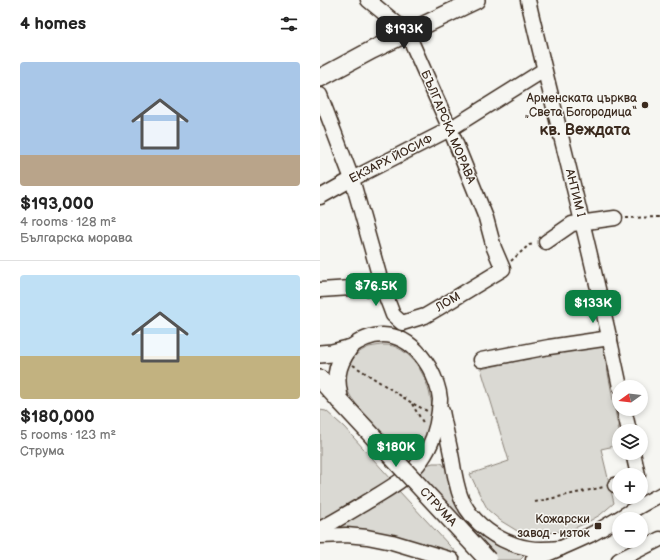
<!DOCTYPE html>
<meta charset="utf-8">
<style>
body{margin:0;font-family:"Balsamiq Sans",sans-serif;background:#f6f6f6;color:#222;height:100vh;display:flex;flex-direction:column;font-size:15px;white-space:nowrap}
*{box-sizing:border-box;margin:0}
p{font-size:13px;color:#767676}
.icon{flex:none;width:22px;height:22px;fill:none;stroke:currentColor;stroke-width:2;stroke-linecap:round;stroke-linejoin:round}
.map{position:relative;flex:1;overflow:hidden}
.details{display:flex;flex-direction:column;background:#fff;width:320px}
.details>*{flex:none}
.needle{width:26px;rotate:255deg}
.buttons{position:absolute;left:292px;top:380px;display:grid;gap:8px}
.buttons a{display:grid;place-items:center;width:36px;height:36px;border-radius:50%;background:#fff;box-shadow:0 2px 6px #0003;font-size:20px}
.price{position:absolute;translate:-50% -34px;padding:0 9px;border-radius:8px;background:#0b8043;color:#fff;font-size:13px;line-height:26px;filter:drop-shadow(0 1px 2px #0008)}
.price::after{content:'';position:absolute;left:50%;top:24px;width:12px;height:9px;margin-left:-6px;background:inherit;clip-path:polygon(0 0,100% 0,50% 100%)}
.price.active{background:#222;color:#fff}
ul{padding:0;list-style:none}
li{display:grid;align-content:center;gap:8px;height:212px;padding:0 20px}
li+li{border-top:1px solid #e0e0e0}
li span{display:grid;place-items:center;height:124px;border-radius:4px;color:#555}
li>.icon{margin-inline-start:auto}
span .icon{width:72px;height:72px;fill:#fffc;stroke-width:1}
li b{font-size:17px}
h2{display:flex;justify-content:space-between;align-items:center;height:48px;padding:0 20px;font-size:17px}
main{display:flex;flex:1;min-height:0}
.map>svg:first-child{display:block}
.green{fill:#dad9d3;stroke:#8a8278}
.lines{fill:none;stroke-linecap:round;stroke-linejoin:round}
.minor-casing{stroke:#3b2a1e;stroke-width:17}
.major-casing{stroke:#3b2a1e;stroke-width:20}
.path{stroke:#3b2a1e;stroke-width:2;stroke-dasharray:3 3;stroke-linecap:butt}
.minor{stroke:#f6f6f2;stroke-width:14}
.major{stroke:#f6f6f2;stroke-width:17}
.major-bridge-casing{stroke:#3b2a1e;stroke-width:20;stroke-linecap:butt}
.major-bridge{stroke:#f6f6f2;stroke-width:17}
.poi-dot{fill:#3b2a1e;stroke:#f6f6f2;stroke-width:1.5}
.labels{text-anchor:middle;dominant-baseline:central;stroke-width:3;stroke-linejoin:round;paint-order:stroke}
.poi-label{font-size:12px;fill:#3b2a1e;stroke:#f6f6f2;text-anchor:end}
.street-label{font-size:12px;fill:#3b2a1e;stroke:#f6f6f2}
.district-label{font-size:16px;font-weight:bold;fill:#3b2a1e;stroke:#f6f6f2}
</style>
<main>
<section class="details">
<h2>4 homes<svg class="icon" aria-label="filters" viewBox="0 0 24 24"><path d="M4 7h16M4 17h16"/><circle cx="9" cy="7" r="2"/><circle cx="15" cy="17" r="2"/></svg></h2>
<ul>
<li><span style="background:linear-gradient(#a9c7e8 75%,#b9a48a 0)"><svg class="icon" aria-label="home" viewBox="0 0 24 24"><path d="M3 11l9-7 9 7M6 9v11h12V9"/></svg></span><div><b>$193,000</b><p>4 rooms · 128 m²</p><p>Българска морава</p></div></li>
<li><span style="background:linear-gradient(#bfe0f5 65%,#c2b280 0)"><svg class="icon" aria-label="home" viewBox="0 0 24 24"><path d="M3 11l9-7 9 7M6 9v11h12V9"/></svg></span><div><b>$180,000</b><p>5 rooms · 123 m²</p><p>Струма</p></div></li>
</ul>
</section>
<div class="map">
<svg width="340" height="560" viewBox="0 0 340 560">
<rect width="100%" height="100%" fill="#f6f6f2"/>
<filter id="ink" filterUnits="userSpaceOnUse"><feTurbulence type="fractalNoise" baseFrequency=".025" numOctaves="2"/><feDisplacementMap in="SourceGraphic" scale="8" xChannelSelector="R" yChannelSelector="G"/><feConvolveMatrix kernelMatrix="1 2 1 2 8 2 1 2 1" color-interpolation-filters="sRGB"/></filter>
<g filter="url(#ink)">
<g class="green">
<polygon points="282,342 299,431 299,445 281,449 294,503 280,515 266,523 250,530 213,535 199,532 181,521 168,510 159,493 150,474 189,461 161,369"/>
<path d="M61 345C66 345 72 345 76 347 107 361 118 408 110 438 108 446 96 459 92 466 79 452 66 437 53 423 45 414 37 406 31 397 19 377 28 355 49 347 53 346 57 346 61 345Z"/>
<polygon points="0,410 6,411 24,427 72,480 0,523"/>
<polygon points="113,463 122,463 126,469 133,492 204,556 200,560 176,560 97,475 106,465"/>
<polygon points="79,491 141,558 10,529"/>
</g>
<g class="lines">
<defs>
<g id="minor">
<path d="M208 0C238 129 273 257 300 387"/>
<polyline points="0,95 32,179 63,289 70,307 73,315 82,323 105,316 127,303 183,269 174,248 166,218 130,129 87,32 48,0"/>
<polyline points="0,197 32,179 130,129 224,70"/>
<polyline points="226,242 252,224 295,218"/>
<polyline points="0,290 31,288 63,289"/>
<polyline points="161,360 229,347 290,338"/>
<polyline points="304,409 309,431"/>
<path d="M122 411C125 427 129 443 132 459 134 472 136 485 141 498 152 524 180 543 208 548 219 550 230 549 241 548"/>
<polyline points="313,453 318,475"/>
<polyline points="295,485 299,484"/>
<path d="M0 529C17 520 33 510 50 500 69 488 89 478 102 459 112 445 117 428 119 411 119 407 120 403 120 399 119 388 114 376 109 367 89 334 60 324 28 349"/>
<polyline points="0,536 26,535 47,537 72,542 132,560"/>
<path d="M213 560C232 552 251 544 270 535 294 522 316 507 340 495"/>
<polyline points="299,560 340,539"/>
</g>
<g id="major">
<polyline points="0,78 52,50 156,0"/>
<polyline points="0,354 12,353 28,349"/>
<polyline points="0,379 20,401"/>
<path d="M20 401C15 379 15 368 28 349"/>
</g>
</defs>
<use href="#minor" class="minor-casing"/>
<use href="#major" class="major-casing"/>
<g class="path">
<polyline points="306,218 340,217"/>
<polyline points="191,261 209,245 214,244"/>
<polyline points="33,365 92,403 107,411"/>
<polyline points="92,404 104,424"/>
<polyline points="215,502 284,487"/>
</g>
<use href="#minor" class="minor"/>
<use href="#major" class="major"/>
<defs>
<polyline id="major-bridge" points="20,401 168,560"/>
</defs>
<use href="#major-bridge" class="major-bridge-casing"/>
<use href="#major-bridge" class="major-bridge"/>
</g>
</g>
<g class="poi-dot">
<circle cx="325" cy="105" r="4"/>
<rect x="274" y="522" width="8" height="8" rx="2"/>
</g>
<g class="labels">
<g class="poi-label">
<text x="317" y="98">Арменската църква<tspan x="317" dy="14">„Света Богородица“</tspan></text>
<text x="270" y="519">Кожарски<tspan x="270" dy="14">завод - изток</tspan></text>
</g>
<g class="street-label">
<text transform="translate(128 127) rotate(67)">БЪЛГАРСКА МОРАВА</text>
<text transform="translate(71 159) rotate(-27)">ЕКЗАРХ ЙОСИФ</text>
<text transform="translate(255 193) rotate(76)">АНТИМ I</text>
<text transform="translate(128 302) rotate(-31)">ЛОМ</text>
<text transform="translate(118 507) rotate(47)">СТРУМА</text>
</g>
<g class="district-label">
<text x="265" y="130">кв. Веждата</text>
</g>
</g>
</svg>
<div class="buttons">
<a><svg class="needle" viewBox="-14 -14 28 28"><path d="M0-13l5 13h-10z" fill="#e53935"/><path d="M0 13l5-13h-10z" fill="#767676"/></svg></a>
<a><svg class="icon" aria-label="layers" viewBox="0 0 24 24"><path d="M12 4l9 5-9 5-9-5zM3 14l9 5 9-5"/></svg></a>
<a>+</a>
<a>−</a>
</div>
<b class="price active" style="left:84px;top:50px">$193K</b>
<b class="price" style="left:56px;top:307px">$76.5K</b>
<b class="price" style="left:273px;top:324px">$133K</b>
<b class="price" style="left:76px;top:468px">$180K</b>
</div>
</main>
